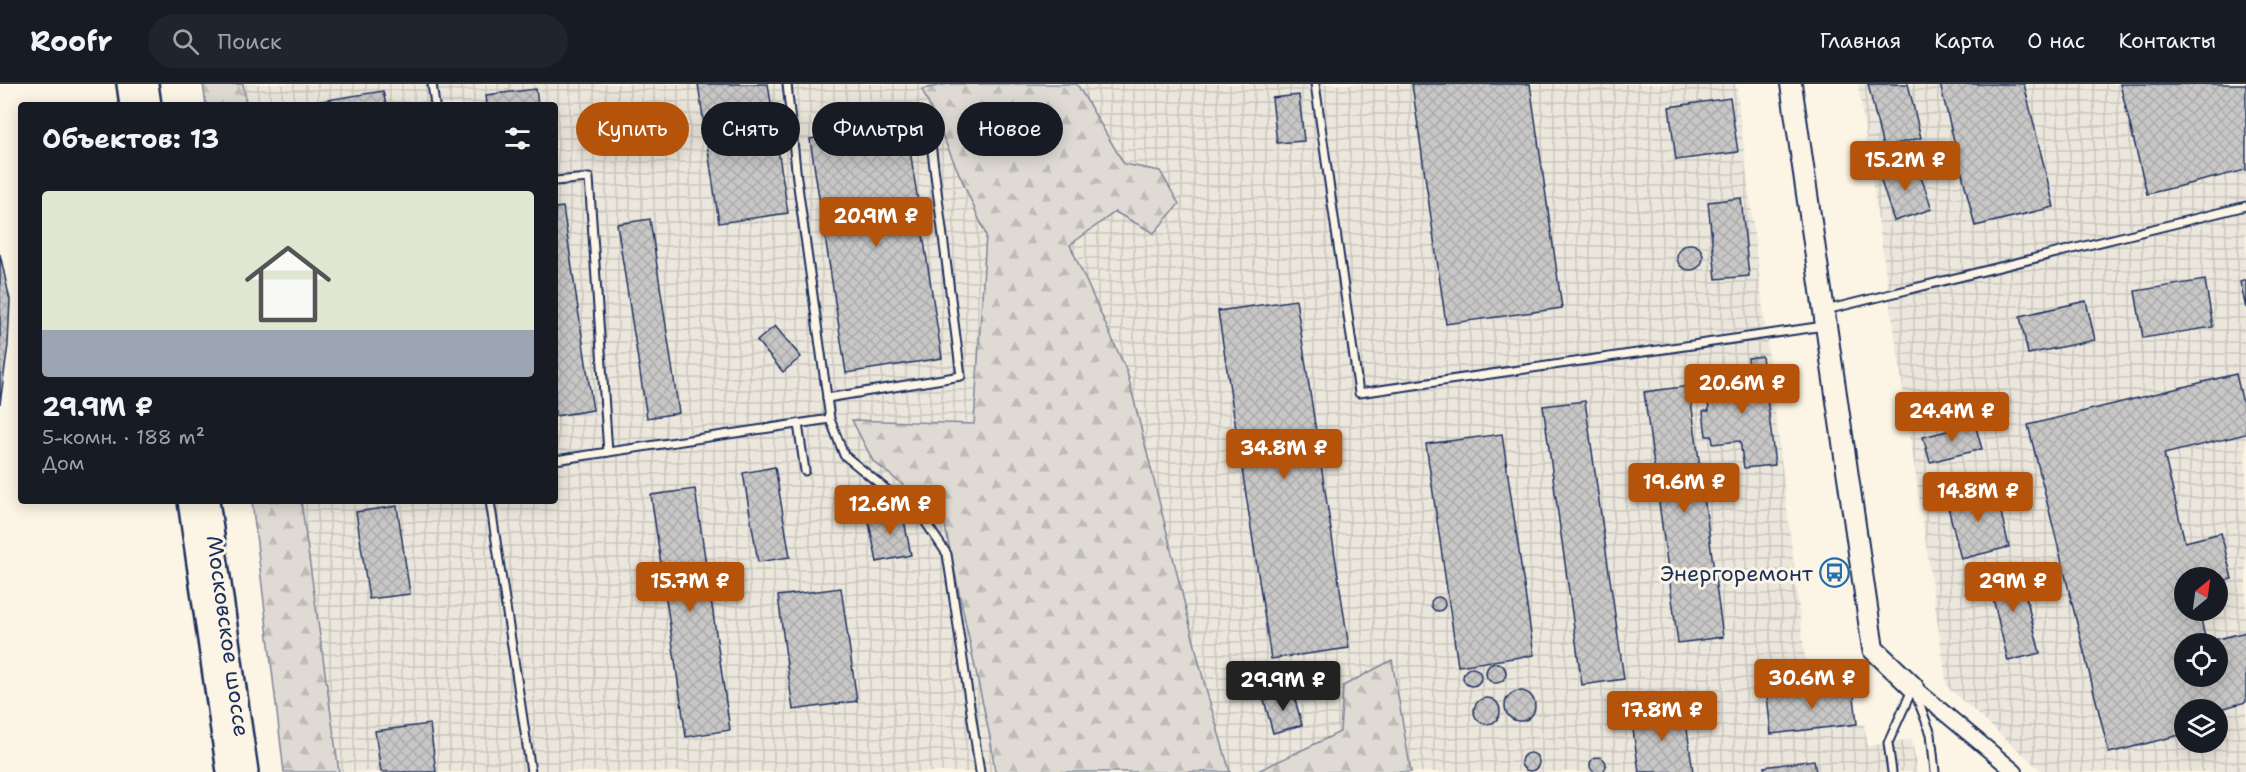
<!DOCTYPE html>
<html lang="ru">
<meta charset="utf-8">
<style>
body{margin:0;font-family:"Shantell Sans",sans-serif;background:#20242c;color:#f1f3f6;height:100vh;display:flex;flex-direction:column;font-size:22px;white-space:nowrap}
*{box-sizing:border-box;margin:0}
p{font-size:20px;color:#9ea1a6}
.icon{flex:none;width:33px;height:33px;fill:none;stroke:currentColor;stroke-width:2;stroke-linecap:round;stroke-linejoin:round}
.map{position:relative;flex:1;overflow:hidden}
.sheet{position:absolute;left:18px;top:18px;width:540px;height:402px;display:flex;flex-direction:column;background:#171b24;border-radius:6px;box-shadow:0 3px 15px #0003}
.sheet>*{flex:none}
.hud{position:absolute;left:576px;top:18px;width:570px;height:54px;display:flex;gap:12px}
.needle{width:39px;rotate:29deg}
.fabs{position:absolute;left:2174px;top:483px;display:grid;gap:12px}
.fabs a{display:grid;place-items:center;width:54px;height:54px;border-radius:50%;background:#171b24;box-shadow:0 3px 15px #0003;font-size:30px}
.price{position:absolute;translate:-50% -51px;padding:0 14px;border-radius:6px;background:#b45309;color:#fff;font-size:20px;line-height:39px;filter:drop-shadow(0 2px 3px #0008)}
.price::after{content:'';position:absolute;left:50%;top:36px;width:18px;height:14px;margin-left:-9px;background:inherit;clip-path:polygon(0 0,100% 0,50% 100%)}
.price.on{background:#222;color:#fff}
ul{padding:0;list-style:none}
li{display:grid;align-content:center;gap:12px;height:318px;padding:0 24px}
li+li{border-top:2px solid #363941}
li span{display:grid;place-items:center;height:186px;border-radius:6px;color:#555}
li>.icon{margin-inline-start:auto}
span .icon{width:108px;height:108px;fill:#fffc;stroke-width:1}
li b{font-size:26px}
h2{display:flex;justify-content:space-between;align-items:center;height:72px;padding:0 24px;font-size:26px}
.tag{padding:0 21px;border-radius:27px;background:#171b24;box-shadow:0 3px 15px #0003;font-size:21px;line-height:54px}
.tag.on{background:#b45309;color:#fff}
header{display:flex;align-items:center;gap:36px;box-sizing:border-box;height:84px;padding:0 30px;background:#171b24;border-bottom:2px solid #363941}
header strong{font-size:28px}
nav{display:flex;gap:33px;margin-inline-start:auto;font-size:21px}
.search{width:420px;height:54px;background:#20242c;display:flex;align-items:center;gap:15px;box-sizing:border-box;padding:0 21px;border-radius:33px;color:#9ea1a6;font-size:22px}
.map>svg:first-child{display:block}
.industrial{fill:url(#industrial-grid);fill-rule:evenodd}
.forest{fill:url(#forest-firs);stroke:#7d8599;stroke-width:1.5}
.building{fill:url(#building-cross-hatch);stroke:#1b2f5e;stroke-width:1.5;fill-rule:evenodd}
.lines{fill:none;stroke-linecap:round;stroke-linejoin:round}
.lane-casing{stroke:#1b2f5e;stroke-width:11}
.street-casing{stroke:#1b2f5e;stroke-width:18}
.secondary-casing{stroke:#1b2f5e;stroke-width:24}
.primary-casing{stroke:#1b2f5e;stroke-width:26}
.lane{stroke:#fcf5e5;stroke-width:7}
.street{stroke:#fcf5e5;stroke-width:14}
.secondary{stroke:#fcf5e5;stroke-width:20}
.primary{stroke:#fcf5e5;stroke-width:21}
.labels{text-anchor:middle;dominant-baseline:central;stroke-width:6;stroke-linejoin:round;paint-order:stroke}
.poi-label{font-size:22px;fill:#1b2f5e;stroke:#fcf5e5;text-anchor:end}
.street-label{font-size:22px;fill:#1b2f5e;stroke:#fcf5e5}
</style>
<header>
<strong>Roofr</strong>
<div class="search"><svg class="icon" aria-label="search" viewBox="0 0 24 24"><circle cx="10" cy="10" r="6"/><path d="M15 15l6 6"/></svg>Поиск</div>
<nav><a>Главная</a><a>Карта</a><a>О нас</a><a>Контакты</a></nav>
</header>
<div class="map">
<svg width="2246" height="688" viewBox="0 0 2246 688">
<defs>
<pattern id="industrial-grid" width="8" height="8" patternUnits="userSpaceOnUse" patternTransform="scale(1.5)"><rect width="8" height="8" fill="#ece7dc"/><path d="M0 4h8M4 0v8" fill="none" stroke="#cac6bf"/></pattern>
<pattern id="forest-firs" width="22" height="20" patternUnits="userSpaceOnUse" patternTransform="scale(1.5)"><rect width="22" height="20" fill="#dfdbd4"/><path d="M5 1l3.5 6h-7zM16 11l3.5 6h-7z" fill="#bfbcb8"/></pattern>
<pattern id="building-cross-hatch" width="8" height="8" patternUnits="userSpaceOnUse" patternTransform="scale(1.5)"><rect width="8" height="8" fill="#c8c7c6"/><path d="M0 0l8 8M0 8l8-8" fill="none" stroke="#ababac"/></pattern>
</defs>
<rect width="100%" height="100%" fill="#fcf5e5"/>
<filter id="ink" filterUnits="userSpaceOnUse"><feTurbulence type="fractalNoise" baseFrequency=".0167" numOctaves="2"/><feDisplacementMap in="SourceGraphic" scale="12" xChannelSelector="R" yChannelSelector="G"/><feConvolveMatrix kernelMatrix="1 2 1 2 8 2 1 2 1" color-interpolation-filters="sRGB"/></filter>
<g filter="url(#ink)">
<g class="industrial">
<polygon points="243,0 1736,0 1809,607 1853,602 1857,640 1864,640 1868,662 1912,655 1917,688 339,688 301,417 555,417 555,21 246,21"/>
<path d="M1858 0H2246V688H2043L1947 603ZM2184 494H2217V526H2184ZM2184 560H2217V592H2184ZM2184 626H2217V658H2184Z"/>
</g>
<g class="forest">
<polygon points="203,0 243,0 246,21 206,21"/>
<polygon points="949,0 1077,0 1124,80 1160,87 1179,120 1154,149 1115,128 1070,161 1127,288 1205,602 1230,688 995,688 991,658 943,433 873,377 852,336 974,340 986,151 922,5"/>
<polygon points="252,417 301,417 339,688 284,688"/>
<polygon points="1392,576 1411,688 1256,688 1340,648 1343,602"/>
</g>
<g class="building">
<polygon points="698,0 768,0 788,129 719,139"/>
<polygon points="1412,0 1530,0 1562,224 1446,240"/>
<polygon points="1868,0 1908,0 1921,54 1883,63"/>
<polygon points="1940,0 2024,0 2054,123 1975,142"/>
<polygon points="2120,0 2246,0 2246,86 2147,110"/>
<polygon points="536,5 538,21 487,21 486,11"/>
<polygon points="383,7 386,21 296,21"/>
<polygon points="1299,11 1304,57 1277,59 1272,14"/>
<polygon points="1730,14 1738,68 1676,76 1669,23"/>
<polygon points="906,40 942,274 846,289 810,55"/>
<polygon points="1916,78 1932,125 1894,137 1879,91"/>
<polygon points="1741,114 1749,192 1716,195 1708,118"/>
<polygon points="563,123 593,326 555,332 555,124"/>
<polygon points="650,135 679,329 647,334 617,140"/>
<circle cx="1690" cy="173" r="13"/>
<polygon points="0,170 10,216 8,261 0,320"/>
<polygon points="2205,196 2213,243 2143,254 2135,207"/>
<polygon points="2246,196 2246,224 2240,198"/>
<polygon points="1296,216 1349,564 1271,575 1218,227"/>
<polygon points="2086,217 2095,256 2028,270 2020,232"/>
<polygon points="775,242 801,273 783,288 757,257"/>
<polygon points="1762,272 1775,381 1744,384 1740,357 1713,360 1712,352 1706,352 1703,327 1709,327 1706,297 1750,292 1748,274"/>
<path d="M2236 290 2246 332V350L2164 370 2185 458 2221 449 2232 495 2217 498V494H2184V526H2199L2206 558 2246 548V618L2217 626H2184V650L2109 669 2028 341ZM2184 560H2217V592H2184Z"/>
<polygon points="1689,302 1723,553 1678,559 1644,308"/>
<polygon points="1585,317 1624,595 1582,601 1543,322"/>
<polygon points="1975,340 1982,365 1930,378 1923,353"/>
<polygon points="1502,350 1534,571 1458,582 1426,360"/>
<polygon points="775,383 790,473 758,478 743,389"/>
<polygon points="1995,403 2009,463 1961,475 1946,415"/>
<polygon points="695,405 730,646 686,653 651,411"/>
<polygon points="397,422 410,510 369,515 356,428"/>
<polygon points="902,427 911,471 877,478 868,434"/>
<polygon points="2018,481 2040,569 2008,577 1987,489"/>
<polygon points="841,504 857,617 793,626 778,512"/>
<circle cx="1438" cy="520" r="7"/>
<circle cx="1496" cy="589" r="10"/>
<circle cx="1472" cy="593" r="9"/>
<polygon points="1853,602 1857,640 1771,650 1767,611"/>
<circle cx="1520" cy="622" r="15"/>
<polygon points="1293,608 1302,641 1273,649 1264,616"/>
<circle cx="1487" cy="627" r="13"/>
<polygon points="1684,624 1693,688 1639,688 1631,632"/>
<polygon points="430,640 436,688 381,688 375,647"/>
<circle cx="1530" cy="678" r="9"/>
<circle cx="1598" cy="681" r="8"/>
<polygon points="1814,676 1816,688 1765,688 1764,683"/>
</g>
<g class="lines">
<defs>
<g id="lane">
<polyline points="432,0 435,21"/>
<polyline points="787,0 797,95 830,335 844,371 924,436 947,470 980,688"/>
<polyline points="1315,0 1359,309 1824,242"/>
<polyline points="555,97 589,94 608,368"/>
<polyline points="1826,226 2246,122"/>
<polyline points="827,314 961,292 931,60"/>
<polyline points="798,340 805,387"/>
<polyline points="555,376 830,335"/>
<polyline points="490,417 531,688"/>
<polyline points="1915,609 1931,650 1935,688"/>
<polyline points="1892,688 1888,659 1912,606"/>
</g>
<polyline id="street" points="1913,603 2015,688"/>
<polyline id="secondary" points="1791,0 1873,565 1913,603"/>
<g id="primary">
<polyline points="128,0 131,21"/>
<polyline points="147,0 150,21"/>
<polyline points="189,417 228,688"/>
<polyline points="208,417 247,688"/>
</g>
</defs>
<use href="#lane" class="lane-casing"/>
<use href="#street" class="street-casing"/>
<use href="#secondary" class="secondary-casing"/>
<use href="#primary" class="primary-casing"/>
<use href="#lane" class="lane"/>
<use href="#street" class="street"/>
<use href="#secondary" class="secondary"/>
<use href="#primary" class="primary"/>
</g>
</g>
<defs>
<symbol id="bus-ring" viewBox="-11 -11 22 22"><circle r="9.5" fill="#fcf5e5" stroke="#1f6fb2" stroke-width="1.5"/><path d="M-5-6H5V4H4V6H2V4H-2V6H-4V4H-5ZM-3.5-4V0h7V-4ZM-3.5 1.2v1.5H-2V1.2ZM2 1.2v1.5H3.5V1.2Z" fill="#1f6fb2"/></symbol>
</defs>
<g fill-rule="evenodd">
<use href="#bus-ring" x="1818" y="472" width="33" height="33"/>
</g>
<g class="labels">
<g class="poi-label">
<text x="1813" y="489">Энергоремонт</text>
</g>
<g class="street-label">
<text transform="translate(228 552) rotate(82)">Московское шоссе</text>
</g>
</g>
</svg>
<div class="fabs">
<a><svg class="needle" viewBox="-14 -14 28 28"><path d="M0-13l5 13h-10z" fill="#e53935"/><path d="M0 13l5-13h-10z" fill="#9ea1a6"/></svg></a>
<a><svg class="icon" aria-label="locate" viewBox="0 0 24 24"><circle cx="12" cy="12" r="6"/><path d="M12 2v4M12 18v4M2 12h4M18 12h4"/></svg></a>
<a><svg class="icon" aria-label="layers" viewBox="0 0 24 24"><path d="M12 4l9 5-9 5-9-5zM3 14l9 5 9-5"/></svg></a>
</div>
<b class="price" style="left:1905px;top:108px">15.2M ₽</b>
<b class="price" style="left:876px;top:164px">20.9M ₽</b>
<b class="price" style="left:1742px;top:331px">20.6M ₽</b>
<b class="price" style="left:1952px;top:359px">24.4M ₽</b>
<b class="price" style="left:1284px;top:396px">34.8M ₽</b>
<b class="price" style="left:1684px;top:430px">19.6M ₽</b>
<b class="price" style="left:1978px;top:439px">14.8M ₽</b>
<b class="price" style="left:890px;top:452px">12.6M ₽</b>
<b class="price" style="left:690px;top:529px">15.7M ₽</b>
<b class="price" style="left:2013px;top:529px">29M ₽</b>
<b class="price" style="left:1812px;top:626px">30.6M ₽</b>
<b class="price on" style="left:1283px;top:628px">29.9M ₽</b>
<b class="price" style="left:1662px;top:658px">17.8M ₽</b>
<div class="hud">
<a class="tag on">Купить</a>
<a class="tag">Снять</a>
<a class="tag">Фильтры</a>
<a class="tag">Новое</a>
</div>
<section class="sheet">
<h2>Объектов: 13<svg class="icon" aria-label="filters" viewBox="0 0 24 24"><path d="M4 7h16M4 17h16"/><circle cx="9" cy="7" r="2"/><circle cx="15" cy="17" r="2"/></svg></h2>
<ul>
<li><span style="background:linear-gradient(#dfe7d0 75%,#9aa5b1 0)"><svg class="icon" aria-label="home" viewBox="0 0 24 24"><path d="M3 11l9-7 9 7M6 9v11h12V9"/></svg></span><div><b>29.9M ₽</b><p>5-комн. · 188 m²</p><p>Дом</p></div></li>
</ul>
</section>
</div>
